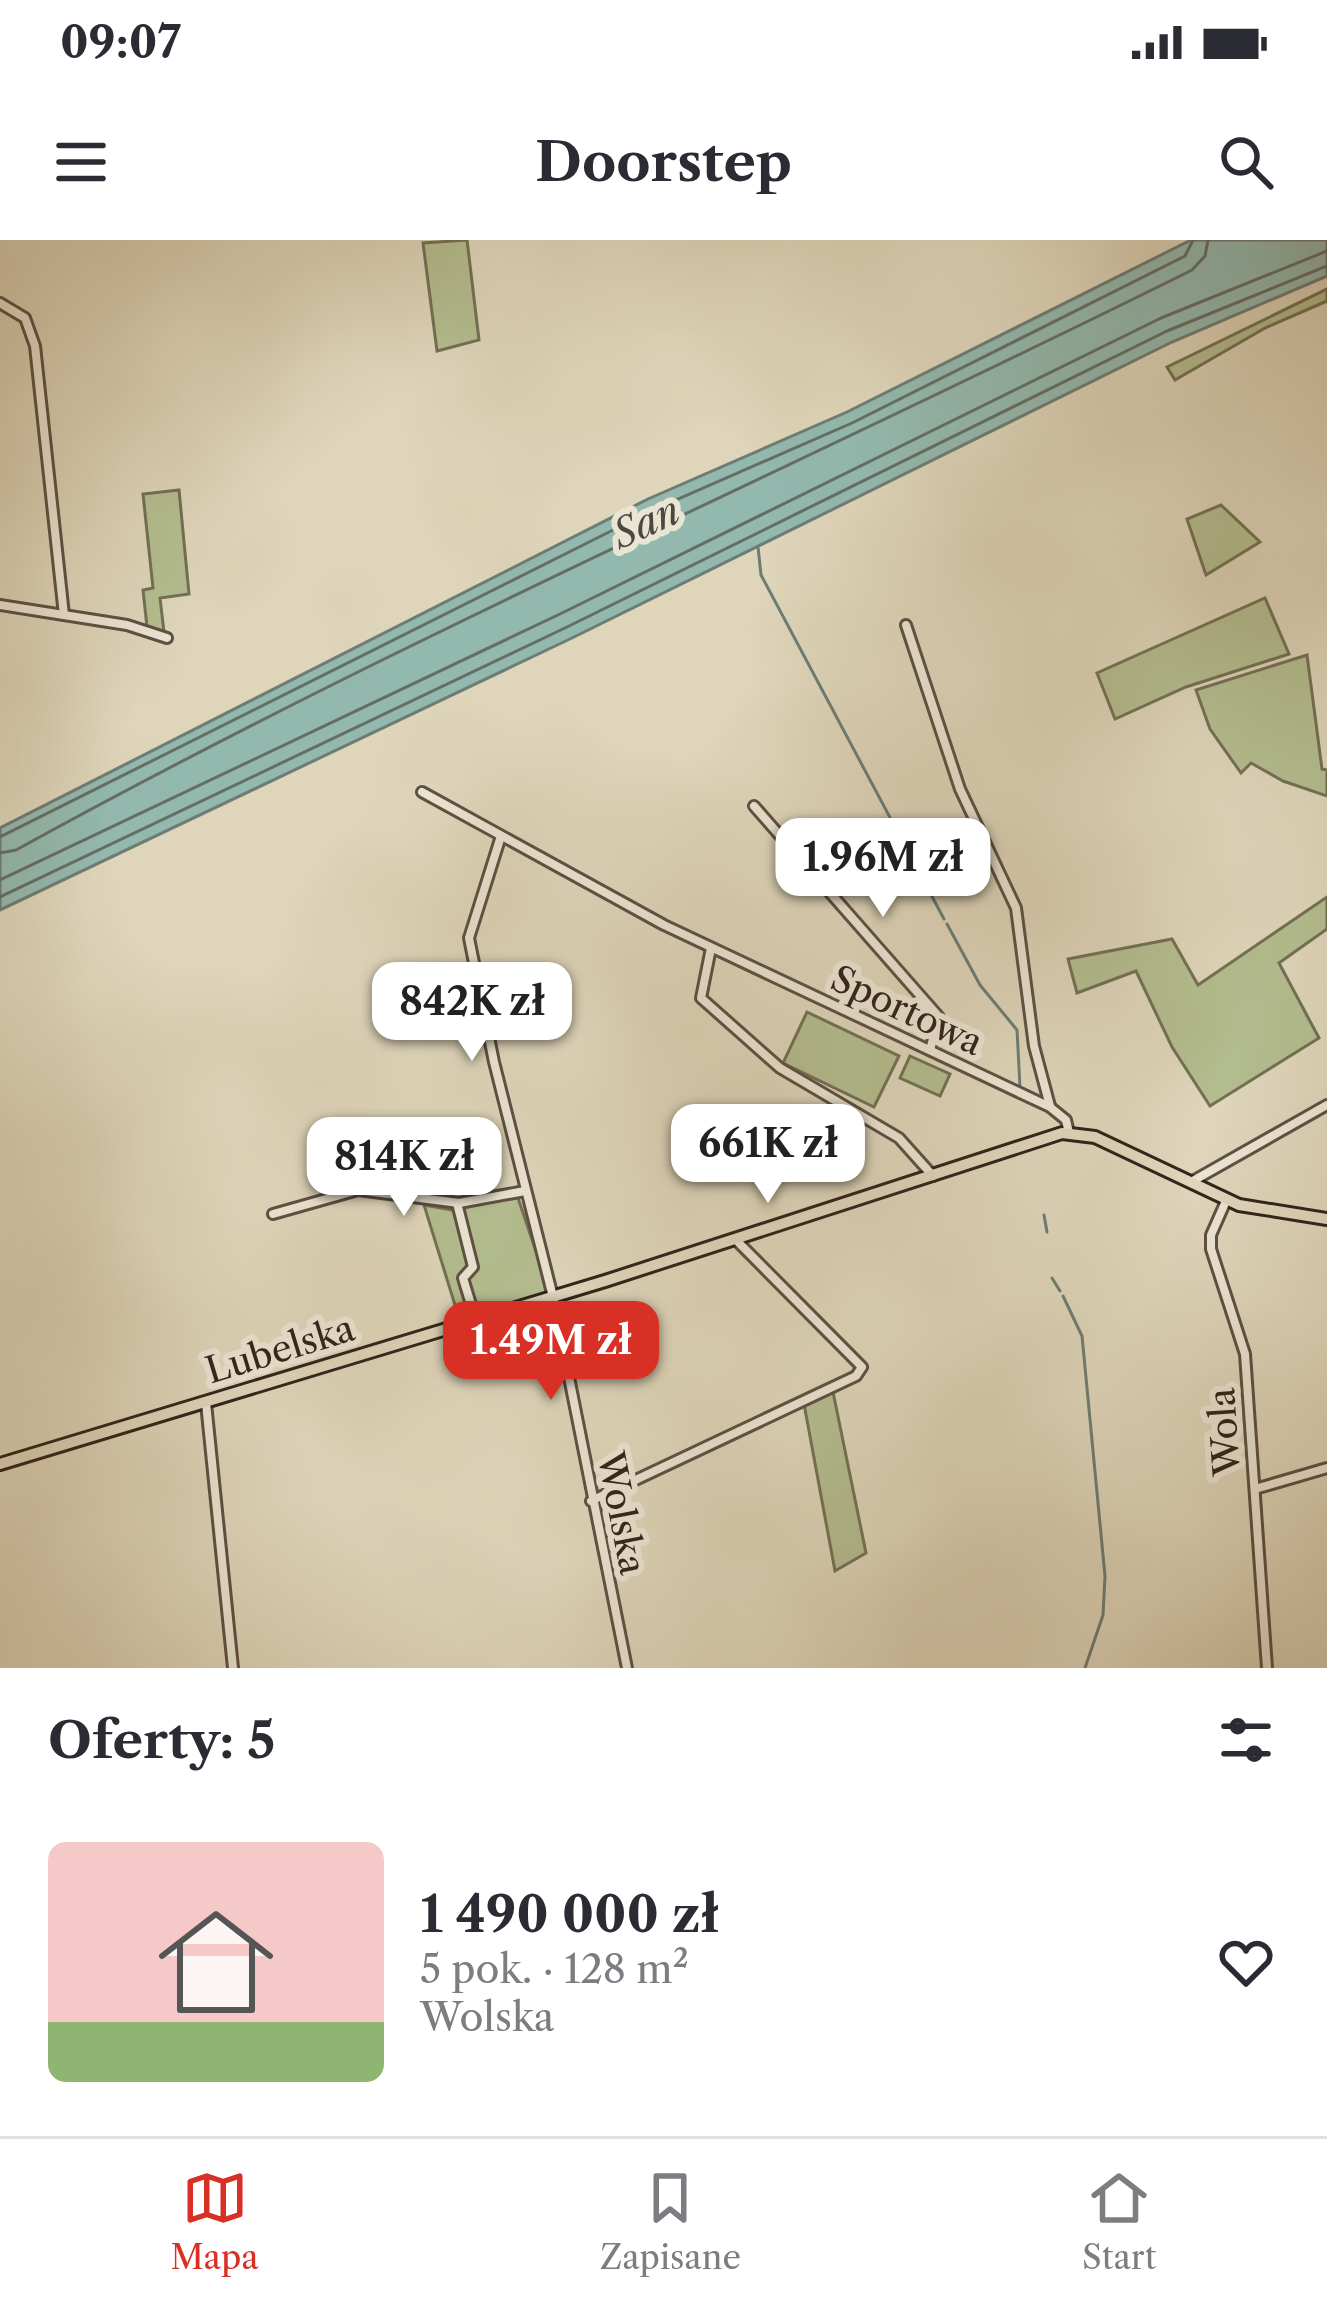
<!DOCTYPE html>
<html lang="pl">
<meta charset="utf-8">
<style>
body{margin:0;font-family:"Libre Caslon Text",serif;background:#f2f2f3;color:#2b2b33;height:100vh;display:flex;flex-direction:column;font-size:45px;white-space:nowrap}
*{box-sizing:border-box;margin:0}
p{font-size:39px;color:#7c7c81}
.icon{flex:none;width:66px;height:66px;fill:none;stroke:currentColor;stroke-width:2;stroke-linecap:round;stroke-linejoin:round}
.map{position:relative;height:1428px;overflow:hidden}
.panel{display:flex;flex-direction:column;background:#fff;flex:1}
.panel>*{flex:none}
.price{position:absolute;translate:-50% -102px;padding:0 27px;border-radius:24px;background:#fff;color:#222;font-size:39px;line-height:78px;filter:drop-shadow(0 3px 6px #0008)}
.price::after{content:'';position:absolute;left:50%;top:72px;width:36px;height:27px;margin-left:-18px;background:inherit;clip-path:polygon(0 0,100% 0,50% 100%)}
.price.current{background:#d93025;color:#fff}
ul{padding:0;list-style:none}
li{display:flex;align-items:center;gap:36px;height:300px;padding:0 48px}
li span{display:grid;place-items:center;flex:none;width:336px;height:240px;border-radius:18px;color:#555}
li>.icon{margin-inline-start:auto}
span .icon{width:144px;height:144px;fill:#fffc;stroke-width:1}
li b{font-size:51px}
h2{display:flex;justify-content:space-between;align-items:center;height:144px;padding:0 48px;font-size:51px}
.status{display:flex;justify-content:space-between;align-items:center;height:84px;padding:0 60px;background:#fff;direction:ltr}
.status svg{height:33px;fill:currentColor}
header{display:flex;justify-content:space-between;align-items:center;height:156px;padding:0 48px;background:#fff;font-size:54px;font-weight:800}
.tab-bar{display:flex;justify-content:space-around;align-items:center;height:168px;border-top:3px solid #e1e1e2;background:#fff;font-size:33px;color:#7c7c81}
.tab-bar a{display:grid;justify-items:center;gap:6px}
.tab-bar .current{color:#d93025}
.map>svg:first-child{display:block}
.green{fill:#b3bd8f;stroke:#737055;stroke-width:3}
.water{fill:#93b9af;stroke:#6d7d74;stroke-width:3}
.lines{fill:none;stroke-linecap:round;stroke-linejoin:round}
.shore{stroke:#636e65;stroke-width:3}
.stream{stroke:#6d7d74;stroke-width:3}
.minor-casing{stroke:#5e5043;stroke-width:14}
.major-casing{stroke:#33231b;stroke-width:16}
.minor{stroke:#eae4d2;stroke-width:8}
.major{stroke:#ded5ba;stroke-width:10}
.labels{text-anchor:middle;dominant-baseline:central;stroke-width:12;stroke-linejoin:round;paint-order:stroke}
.street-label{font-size:36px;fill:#33231b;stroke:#eae4d2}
.water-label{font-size:39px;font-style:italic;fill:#4b4840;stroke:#eae4d2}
</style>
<div class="status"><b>09:07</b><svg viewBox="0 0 49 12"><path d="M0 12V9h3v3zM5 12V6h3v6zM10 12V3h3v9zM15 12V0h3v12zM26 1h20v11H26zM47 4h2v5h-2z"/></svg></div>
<header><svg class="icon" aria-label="menu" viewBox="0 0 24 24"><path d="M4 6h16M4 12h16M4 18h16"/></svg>Doorstep<svg class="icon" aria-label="search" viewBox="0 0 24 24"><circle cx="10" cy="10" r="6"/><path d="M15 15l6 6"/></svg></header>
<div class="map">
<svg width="1327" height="1428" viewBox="0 0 1327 1428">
<rect width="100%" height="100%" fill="#ded5ba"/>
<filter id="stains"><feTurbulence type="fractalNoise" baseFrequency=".00167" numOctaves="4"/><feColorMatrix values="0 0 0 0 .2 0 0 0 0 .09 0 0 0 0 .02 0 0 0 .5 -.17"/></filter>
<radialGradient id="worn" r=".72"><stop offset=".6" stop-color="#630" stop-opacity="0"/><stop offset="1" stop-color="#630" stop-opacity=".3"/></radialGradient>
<g class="green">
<polygon points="467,0 479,100 437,111 423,3"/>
<polygon points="1327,49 1327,61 1265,88 1175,140 1167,127"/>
<polygon points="179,250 189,354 160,358 164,392 147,387 143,350 153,348 143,254"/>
<polygon points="1221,265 1260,302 1206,335 1187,279"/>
<polygon points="1265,358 1289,414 1186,447 1115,479 1097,433"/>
<polygon points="1307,415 1322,529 1327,530 1327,556 1283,541 1251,523 1241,533 1210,489 1196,450"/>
<polygon points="1327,657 1327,689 1279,723 1319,798 1210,866 1172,807 1136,731 1077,753 1068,719 1172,699 1198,745"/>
<polygon points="807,772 899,816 874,867 783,823"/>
<polygon points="910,816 950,834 940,856 900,838"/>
<polygon points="517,955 550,1053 459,1078 424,965 452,970"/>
<polygon points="833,1152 866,1313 835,1331 804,1164"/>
</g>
<polygon class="water" points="1191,0 1327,0 1327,36 1172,102 572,398 0,670 0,588 648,259 847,172"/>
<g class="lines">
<g class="shore">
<polyline points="0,597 653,270 852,183 1185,16 1193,0"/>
<path d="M0 613 16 610C399 399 801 225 1192 30L1205 16 1208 0"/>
<polyline points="0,640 560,374 1161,78 1327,11"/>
<polyline points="0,657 567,387 1167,91 1327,26"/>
</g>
<g class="stream">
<polyline points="758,307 761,335 944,679"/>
<polyline points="947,684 980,745 1017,790 1020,847"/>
<polyline points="1044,975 1047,992"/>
<polyline points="1052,1038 1060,1051"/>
<polyline points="1063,1056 1082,1096 1105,1336 1103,1375 1085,1428"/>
</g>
<defs>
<g id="minor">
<polyline points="0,63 25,78 35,106 64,375"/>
<polyline points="0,365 127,385 167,398"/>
<polyline points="906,385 960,549 1016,668 1034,806 1050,866"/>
<polyline points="422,552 664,685 1050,867 1066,880 1069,893"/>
<polyline points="754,566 939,777 930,810"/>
<polyline points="501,596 469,698 494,822 553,1057 627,1428"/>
<polyline points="711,708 701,758 780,828 899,898 933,936"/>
<polyline points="1191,942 1327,865"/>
<polyline points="1226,961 1211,995 1211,1009 1245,1114 1267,1428"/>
<polyline points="457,963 473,1027 463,1038 476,1081"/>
<polyline points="273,974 358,950 459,963 525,951"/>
<polyline points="206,1163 233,1428"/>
<polyline points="1255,1249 1327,1228"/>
<polyline points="591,1261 856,1136 862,1127 736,1000"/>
</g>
<polyline id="major" points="0,1224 605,1041 1062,893 1095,897 1239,965 1327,979"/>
</defs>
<use href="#minor" class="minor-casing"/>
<use href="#major" class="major-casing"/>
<use href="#minor" class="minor"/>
<use href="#major" class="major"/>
</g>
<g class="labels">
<g class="street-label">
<text transform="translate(907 770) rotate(25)">Sportowa</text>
<text transform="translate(280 1109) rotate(-17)">Lubelska</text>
<text transform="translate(1224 1192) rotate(-94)">Wola</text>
<text transform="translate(622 1273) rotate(79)">Wolska</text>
</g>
<g class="water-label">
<text transform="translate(646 282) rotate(-25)">San</text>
</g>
</g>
<rect width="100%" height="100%" filter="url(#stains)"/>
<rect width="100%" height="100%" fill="url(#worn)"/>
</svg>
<b class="price" style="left:883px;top:680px">1.96M zł</b>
<b class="price" style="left:472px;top:824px">842K zł</b>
<b class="price" style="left:768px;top:966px">661K zł</b>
<b class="price" style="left:404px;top:979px">814K zł</b>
<b class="price current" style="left:551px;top:1163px">1.49M zł</b>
</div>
<section class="panel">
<h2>Oferty: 5<svg class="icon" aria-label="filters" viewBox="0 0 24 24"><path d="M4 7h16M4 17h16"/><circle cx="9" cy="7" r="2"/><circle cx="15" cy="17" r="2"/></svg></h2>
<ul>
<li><span style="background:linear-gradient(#f6c9c9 75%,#8fb573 0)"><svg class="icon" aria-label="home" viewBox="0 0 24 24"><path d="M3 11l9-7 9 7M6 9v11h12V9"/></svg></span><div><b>1 490 000 zł</b><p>5 pok. · 128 m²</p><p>Wolska</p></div><svg class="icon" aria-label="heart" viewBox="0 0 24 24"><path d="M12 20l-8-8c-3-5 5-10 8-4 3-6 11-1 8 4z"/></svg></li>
</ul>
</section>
<nav class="tab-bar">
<a class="current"><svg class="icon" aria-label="map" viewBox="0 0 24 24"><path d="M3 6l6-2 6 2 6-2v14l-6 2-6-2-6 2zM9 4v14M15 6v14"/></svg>Mapa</a>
<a><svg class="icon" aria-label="saved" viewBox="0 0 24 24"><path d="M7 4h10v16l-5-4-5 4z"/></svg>Zapisane</a>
<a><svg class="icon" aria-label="home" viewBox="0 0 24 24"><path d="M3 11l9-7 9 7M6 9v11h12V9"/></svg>Start</a>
</nav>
